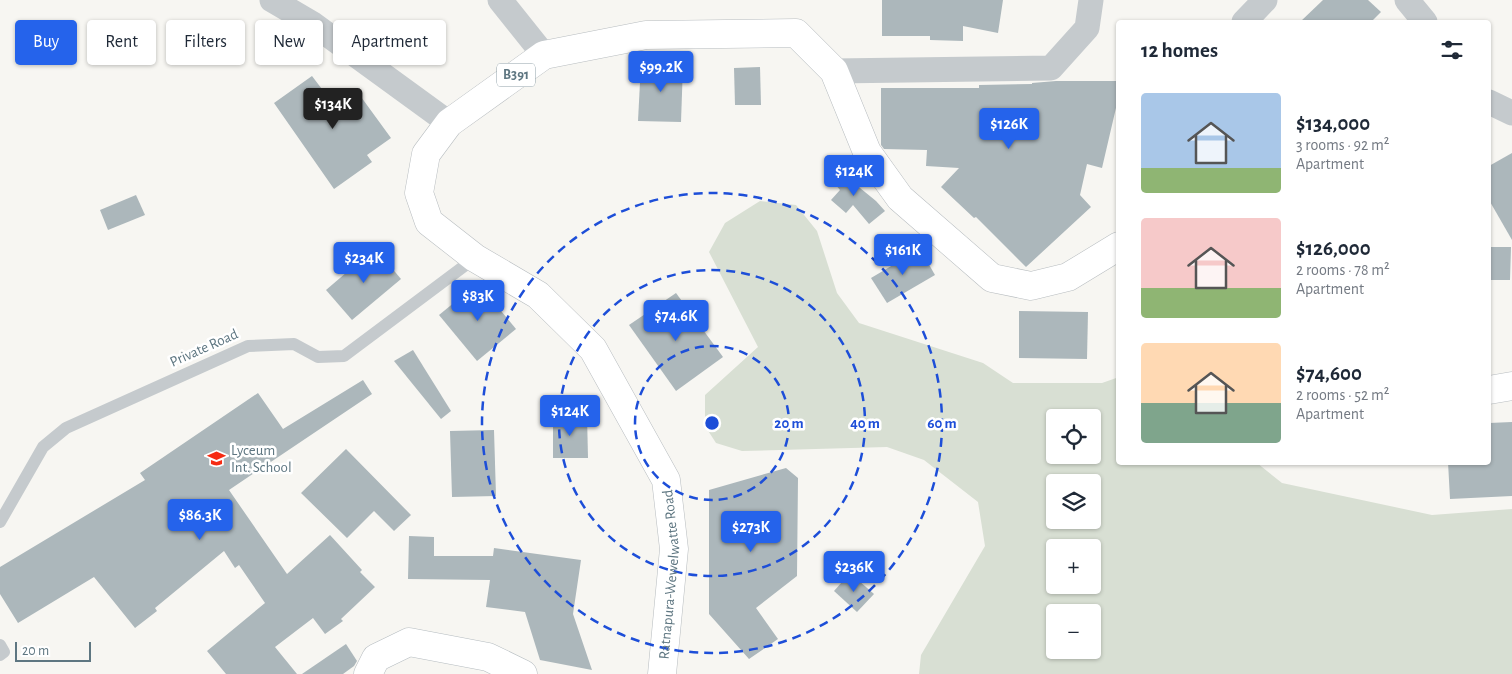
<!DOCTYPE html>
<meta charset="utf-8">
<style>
body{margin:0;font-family:"Alegreya Sans",sans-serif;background:#f2f2f3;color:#1f2937;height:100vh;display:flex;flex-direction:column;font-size:19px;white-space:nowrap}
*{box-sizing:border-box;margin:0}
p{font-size:16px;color:#747a83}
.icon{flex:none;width:28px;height:28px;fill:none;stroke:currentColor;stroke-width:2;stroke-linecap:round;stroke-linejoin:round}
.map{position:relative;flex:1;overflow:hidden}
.details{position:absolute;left:1116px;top:20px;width:375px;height:445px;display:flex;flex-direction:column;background:#fff;border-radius:5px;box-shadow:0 1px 4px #0004}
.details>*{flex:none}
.banner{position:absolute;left:15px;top:20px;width:475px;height:45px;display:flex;gap:10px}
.buttons{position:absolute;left:1046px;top:409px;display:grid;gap:10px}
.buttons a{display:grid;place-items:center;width:55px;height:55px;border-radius:5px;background:#fff;box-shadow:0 1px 4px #0004;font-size:25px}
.scale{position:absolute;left:15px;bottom:12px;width:76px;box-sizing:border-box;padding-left:5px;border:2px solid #5e7681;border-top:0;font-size:14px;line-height:18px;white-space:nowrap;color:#5e7681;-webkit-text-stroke:4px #fff;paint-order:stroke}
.price{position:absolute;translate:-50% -42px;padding:0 11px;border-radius:5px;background:#2563eb;color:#fff;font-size:16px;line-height:32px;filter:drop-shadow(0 1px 2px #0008)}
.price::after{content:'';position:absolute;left:50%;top:30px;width:15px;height:11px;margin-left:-8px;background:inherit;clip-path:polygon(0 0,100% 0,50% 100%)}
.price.active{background:#222;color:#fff}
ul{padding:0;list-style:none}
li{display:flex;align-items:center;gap:15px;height:125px;padding:0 25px}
li span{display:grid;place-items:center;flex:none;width:140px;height:100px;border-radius:5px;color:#555}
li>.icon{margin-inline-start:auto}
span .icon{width:60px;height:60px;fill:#fffc;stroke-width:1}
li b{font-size:21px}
h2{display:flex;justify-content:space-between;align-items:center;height:60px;padding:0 25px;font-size:21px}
.chip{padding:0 18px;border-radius:5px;background:#fff;box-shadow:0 1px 4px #0004;font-size:18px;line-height:45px}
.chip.active{background:#2563eb;color:#fff}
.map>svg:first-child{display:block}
.green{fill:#d8dfd3;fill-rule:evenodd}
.building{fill:#acb7bb}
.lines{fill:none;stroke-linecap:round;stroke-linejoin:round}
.secondary-casing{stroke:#b5bcc0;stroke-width:29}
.primary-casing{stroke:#b8bdc0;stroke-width:29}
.lane{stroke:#c5cacd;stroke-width:12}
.street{stroke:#c5cacd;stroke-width:25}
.secondary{stroke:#fff;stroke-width:28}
.primary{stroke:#fff;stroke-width:28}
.ring{fill:none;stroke:#1d4ed8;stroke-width:2.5;stroke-dasharray:9 6}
.labels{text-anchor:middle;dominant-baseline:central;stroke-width:5;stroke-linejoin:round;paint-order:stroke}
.shield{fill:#fff;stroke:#8e9fa7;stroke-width:1}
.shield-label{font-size:14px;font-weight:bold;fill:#5e7681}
.street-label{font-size:15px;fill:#5e7681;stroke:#fff}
.poi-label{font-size:15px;fill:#5e7681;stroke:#fff;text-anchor:start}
.centre{fill:#1d4ed8;stroke:#fff;stroke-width:2.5}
.ring-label{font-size:15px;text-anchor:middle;font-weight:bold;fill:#1d4ed8;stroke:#fff;stroke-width:5;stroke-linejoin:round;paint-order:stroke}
</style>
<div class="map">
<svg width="1512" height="674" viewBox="0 0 1512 674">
<rect width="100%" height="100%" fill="#f7f6f2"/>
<path class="green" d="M760 201 796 205 817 231 837 293 859 323 983 363 1013 383H1102L1119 377V462L1257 463 1282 483 1432 515 1512 509V674H919L921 655 985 546 978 502 924 460 887 447 742 451 716 443 705 426V395L758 347 709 252 725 223ZM1055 418H1092V455H1055ZM1055 482H1092V520H1055ZM1055 548H1092V585H1055ZM1055 612H1092V650H1055Z"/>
<g class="building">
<polygon points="882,0 1003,0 998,33 963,26 963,41 930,40 930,36 882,36"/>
<polygon points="1323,0 1368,0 1381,12 1371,22 1300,22"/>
<polygon points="641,63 683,65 681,122 638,121"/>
<polygon points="760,67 761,105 735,105 734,68"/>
<polygon points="312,76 334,105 356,90 391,138 367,155 372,162 334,189 274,103"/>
<polygon points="1056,81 1119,81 1119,95 1102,168 1087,164 1080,195 1091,207 1026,267 976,217 974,218 941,187 959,168 926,166 927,150 884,149 881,145 881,88 979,88 979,85 1032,84 1032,83"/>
<polygon points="1512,153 1512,240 1489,200 1489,166"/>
<polygon points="833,166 876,201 885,211 869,224 853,205 846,213 831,200 840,190 826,173"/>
<polygon points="136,195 145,215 108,230 100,210"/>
<polygon points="1489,247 1511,247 1510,280 1489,280"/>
<polygon points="375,248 401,279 352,320 326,290"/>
<polygon points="920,249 935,275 887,303 871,278"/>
<polygon points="478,283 516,329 477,361 439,315"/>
<polygon points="676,293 723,357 676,391 629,325"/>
<polygon points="1019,311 1088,312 1087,359 1019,358"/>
<polygon points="413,350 451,411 441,419 394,361"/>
<polygon points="363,380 372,394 229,490 287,574 330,535 362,570 360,572 375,587 341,619 343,621 325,634 313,618 275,647 297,674 226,674 207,651 265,603 239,565 235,568 224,551 155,608 157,611 135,628 94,577 18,623 0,594 0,567 145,480 140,473 258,393 283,429"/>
<polygon points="587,415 588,458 553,458 553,416"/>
<polygon points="1512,422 1512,496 1450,499 1448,462 1489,462 1489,423"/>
<polygon points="494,430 496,496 452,497 450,431"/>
<polygon points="346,449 411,515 394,531 374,511 347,538 301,493"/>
<polygon points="786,468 798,478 797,576 756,608 778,639 749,659 709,614 709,490"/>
<polygon points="409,536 434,537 434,556 493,556 494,548 581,560 573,614 592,670 540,660 525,612 486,607 490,580 408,579"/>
<polygon points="850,573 874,594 857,612 834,591"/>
<polygon points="346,644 357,661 354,666 343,674 302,674"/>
</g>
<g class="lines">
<defs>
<polyline id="secondary" points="368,674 376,658 409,642 488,657 523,674"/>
<g id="primary">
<polyline points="1489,390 1512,386"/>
<path id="s1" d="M662 674 674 549 666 480 593 349 538 295 475 258 429 222 419 193 426 154 449 123 544 55 646 35 796 33 834 71 867 152 900 198 992 278 1031 286 1068 277 1119 246"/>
</g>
</defs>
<use href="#secondary" class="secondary-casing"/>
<use href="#primary" class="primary-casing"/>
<g class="lane">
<polyline points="0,522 43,447 66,428 248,346 294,344 318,357 344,356 475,258"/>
<polyline points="0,645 4,652 0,655"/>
</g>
<g class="street">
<polyline points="272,0 313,24 449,123"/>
<polyline points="500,0 544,55"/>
<polyline points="1407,0 1425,22"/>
<polyline points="1244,22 1265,0"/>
<polyline points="834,71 1051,68 1087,28 1091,0"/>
<polyline points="1489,102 1512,113"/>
</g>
<use href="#secondary" class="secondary"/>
<use href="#primary" class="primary"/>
</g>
<g class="ring">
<circle cx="712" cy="423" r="77"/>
<circle cx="712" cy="423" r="153"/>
<circle cx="712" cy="423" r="230"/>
</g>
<defs>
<symbol id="school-bare" viewBox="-9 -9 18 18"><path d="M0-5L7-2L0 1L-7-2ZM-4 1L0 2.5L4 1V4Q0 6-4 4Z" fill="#f62b13" stroke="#fff" stroke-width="2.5" paint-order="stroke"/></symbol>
</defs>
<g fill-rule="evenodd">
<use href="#school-bare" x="204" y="446" width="25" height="25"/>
</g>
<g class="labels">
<rect class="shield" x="497" y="63.5" width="38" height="23" rx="4"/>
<g class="shield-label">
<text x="516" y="75">B391</text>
</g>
<g class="street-label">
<text transform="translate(204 348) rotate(-24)">Private Road</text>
<text stroke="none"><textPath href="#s1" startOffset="100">Ratnapura-Wewelwatte Road</textPath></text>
</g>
<g class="poi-label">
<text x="231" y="450">Lyceum<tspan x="231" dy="17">Int. School</tspan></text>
</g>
</g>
<circle cx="712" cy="423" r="8" class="centre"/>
<g class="ring-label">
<text x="789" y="428">20 m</text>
<text x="865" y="428">40 m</text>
<text x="942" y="428">60 m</text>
</g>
</svg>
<div class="buttons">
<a><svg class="icon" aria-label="locate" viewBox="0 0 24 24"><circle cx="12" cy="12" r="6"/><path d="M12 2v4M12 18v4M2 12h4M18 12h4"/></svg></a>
<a><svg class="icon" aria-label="layers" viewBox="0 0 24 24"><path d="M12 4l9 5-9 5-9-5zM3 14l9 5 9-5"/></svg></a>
<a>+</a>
<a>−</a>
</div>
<div class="scale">20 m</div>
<b class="price" style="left:661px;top:93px">$99.2K</b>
<b class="price active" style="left:333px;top:130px">$134K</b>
<b class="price" style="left:1009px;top:150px">$126K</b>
<b class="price" style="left:854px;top:197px">$124K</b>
<b class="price" style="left:903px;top:276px">$161K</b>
<b class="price" style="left:364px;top:284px">$234K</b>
<b class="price" style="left:478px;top:322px">$83K</b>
<b class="price" style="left:676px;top:342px">$74.6K</b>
<b class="price" style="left:570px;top:437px">$124K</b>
<b class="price" style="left:200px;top:541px">$86.3K</b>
<b class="price" style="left:751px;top:553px">$273K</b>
<b class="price" style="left:854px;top:593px">$236K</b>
<div class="banner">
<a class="chip active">Buy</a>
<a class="chip">Rent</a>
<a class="chip">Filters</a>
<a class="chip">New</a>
<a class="chip">Apartment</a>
</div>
<section class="details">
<h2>12 homes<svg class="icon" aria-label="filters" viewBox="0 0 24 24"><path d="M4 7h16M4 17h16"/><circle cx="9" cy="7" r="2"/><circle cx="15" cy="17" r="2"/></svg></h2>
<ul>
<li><span style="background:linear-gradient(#a9c7e8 75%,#8fb573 0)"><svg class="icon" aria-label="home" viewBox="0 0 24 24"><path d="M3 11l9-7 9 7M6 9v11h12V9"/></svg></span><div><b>$134,000</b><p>3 rooms · 92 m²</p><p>Apartment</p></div></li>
<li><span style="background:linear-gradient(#f6c9c9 70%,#8fb573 0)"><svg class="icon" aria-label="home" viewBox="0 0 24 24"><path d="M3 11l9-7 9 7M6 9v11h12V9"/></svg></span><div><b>$126,000</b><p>2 rooms · 78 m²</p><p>Apartment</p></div></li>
<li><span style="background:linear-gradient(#ffd9b3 60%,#7fa58c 0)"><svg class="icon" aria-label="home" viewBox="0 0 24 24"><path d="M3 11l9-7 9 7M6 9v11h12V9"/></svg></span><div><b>$74,600</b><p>2 rooms · 52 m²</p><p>Apartment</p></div></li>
</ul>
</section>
</div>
